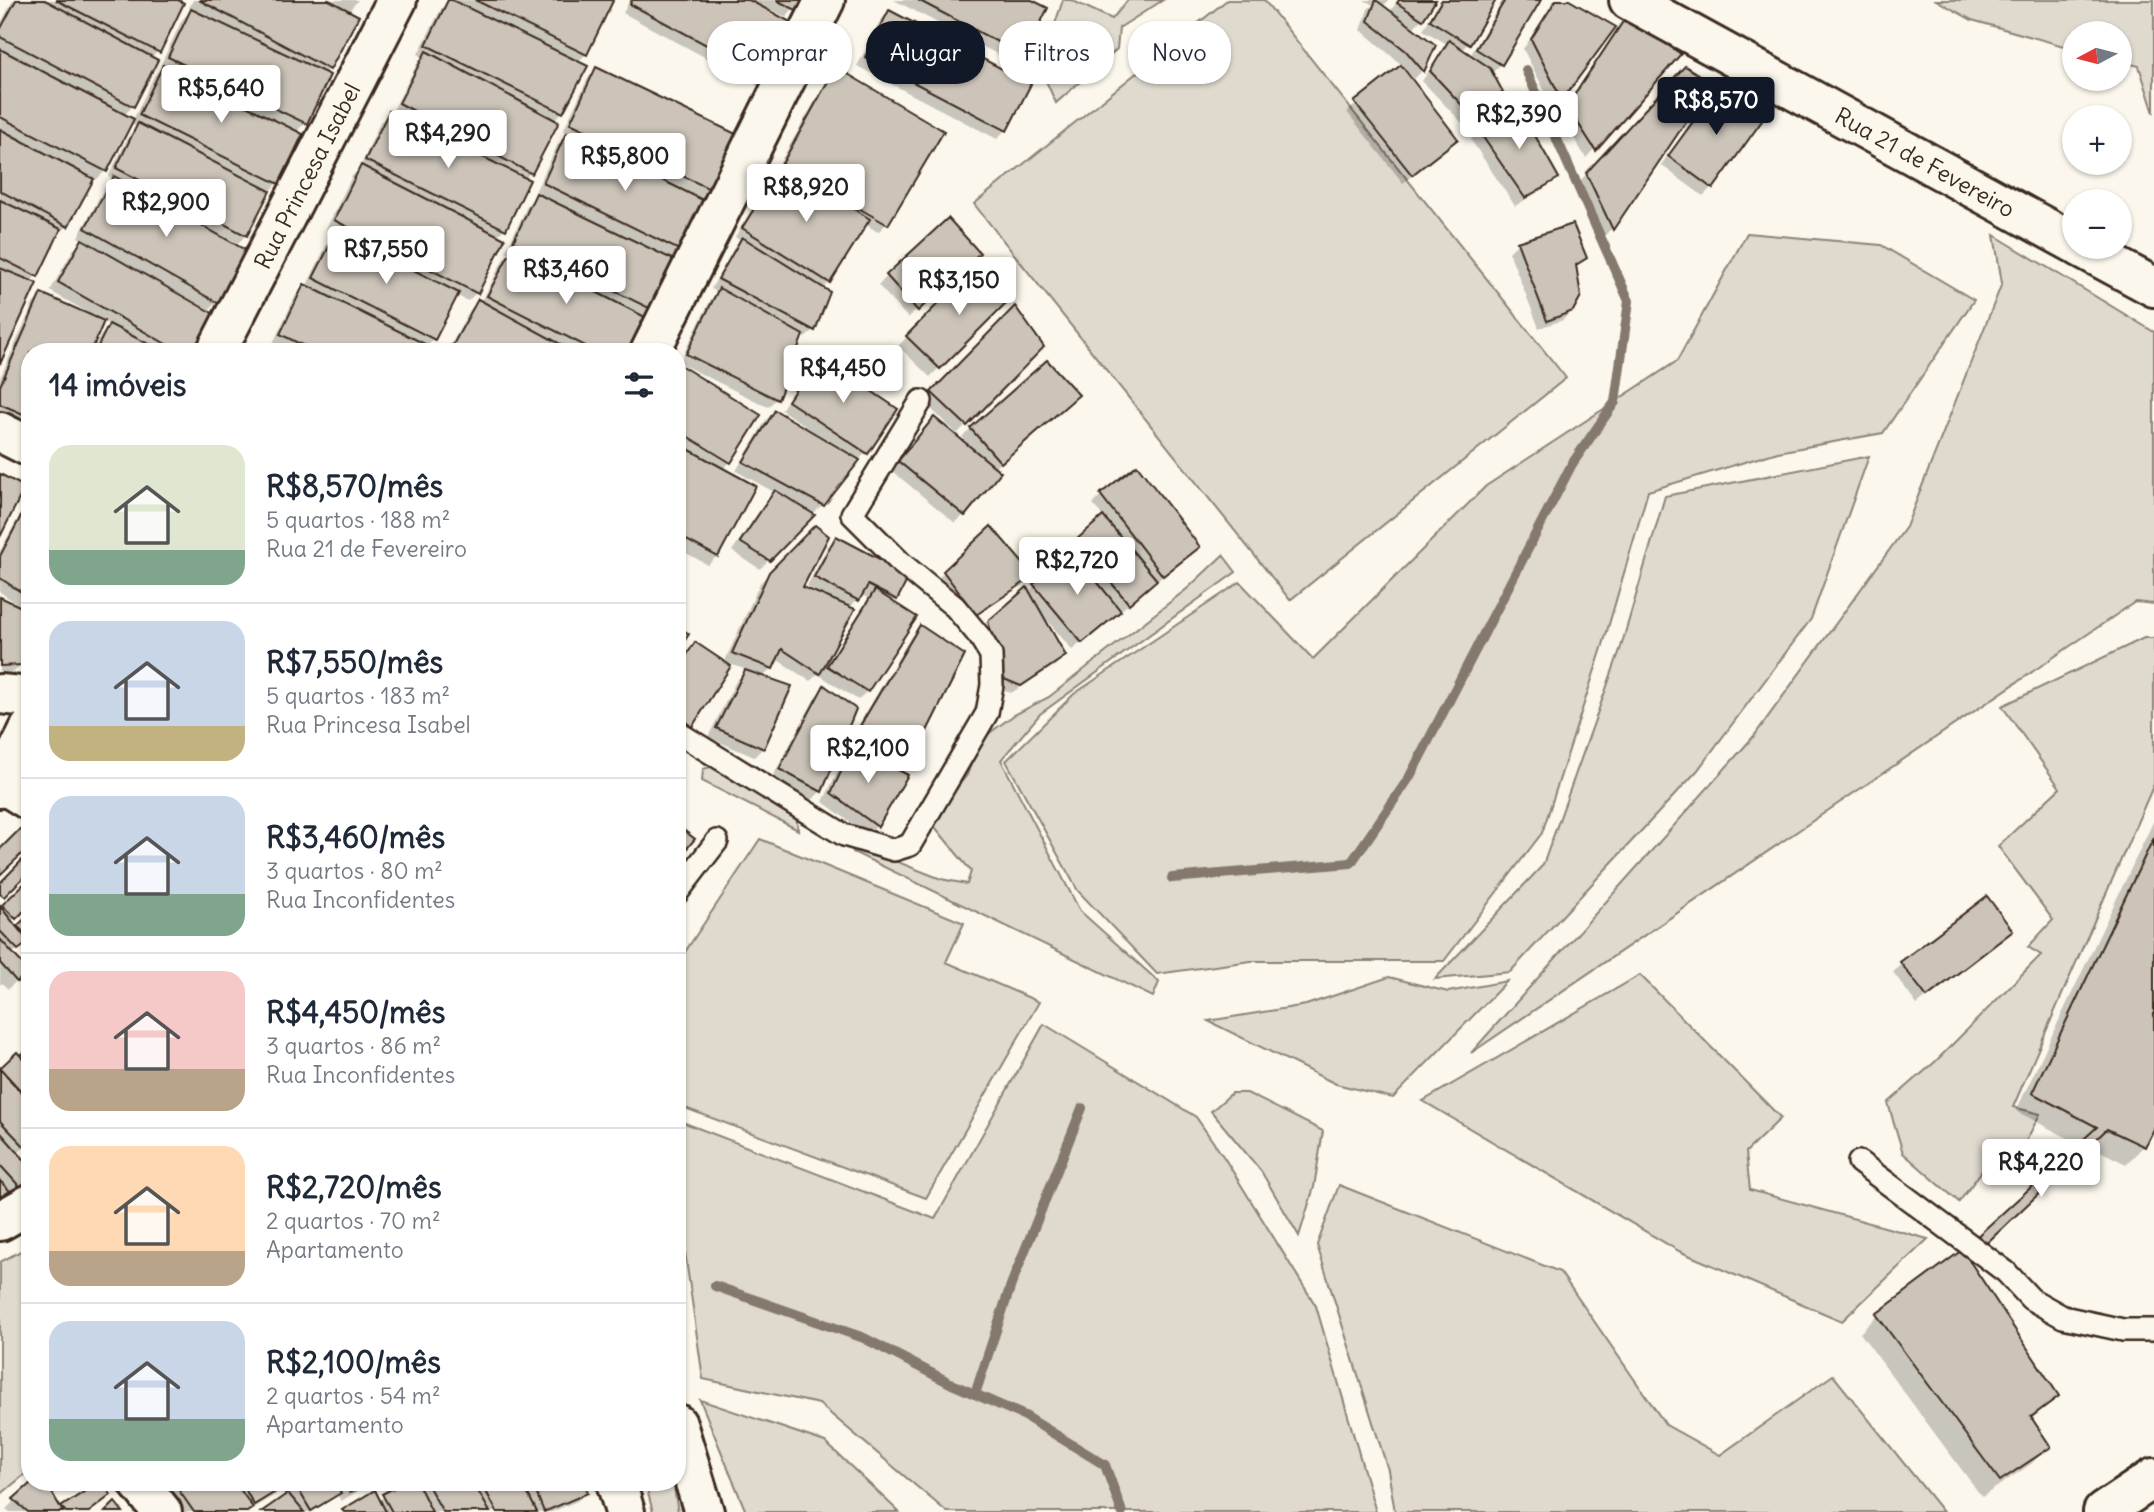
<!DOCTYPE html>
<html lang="pt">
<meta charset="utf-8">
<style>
body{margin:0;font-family:Delius,sans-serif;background:#f6f6f7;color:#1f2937;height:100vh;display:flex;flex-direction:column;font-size:26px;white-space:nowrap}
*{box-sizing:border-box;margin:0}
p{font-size:23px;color:#747a83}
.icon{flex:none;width:38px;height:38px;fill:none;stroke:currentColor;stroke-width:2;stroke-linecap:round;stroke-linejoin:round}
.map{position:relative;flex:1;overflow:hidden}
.sheet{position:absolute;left:21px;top:343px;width:665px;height:1148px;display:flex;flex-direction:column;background:#fff;border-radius:28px;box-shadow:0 2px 5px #0004}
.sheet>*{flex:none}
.guide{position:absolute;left:707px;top:21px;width:665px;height:63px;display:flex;gap:14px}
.needle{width:46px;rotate:263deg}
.tools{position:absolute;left:2062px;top:21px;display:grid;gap:14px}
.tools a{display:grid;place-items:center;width:70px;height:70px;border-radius:50%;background:#fff;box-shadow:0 2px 5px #0004;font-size:35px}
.price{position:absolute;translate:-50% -60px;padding:0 16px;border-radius:7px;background:#fff;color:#222;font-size:23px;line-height:46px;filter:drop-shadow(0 2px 4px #0008)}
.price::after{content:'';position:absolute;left:50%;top:42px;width:21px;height:16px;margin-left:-10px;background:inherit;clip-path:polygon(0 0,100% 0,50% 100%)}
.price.selected{background:#111827;color:#fff}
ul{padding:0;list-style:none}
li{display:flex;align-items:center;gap:21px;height:175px;padding:0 28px}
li+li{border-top:2px solid #e0e1e3}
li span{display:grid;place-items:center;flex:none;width:196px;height:140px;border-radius:21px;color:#555}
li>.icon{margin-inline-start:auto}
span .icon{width:84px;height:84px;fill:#fffc;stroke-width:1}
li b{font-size:30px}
h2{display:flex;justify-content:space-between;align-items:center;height:84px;padding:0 28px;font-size:30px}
.tag{padding:0 24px;border-radius:28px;background:#fff;box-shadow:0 2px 5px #0004;font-size:24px;line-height:63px}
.tag.selected{background:#111827;color:#fff}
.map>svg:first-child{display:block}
.green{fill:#dfd9ce;stroke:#8d8276;stroke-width:2}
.shadow{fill:#0003;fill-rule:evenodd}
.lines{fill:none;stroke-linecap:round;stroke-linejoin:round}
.stream{stroke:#85796d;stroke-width:10}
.building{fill:#ccc4b9;stroke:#3b2a1e;stroke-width:2}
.service-casing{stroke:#3b2a1e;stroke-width:26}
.minor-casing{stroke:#3b2a1e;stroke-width:44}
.tertiary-casing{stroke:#3b2a1e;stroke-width:44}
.service{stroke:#fbf7ec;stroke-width:21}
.minor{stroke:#fbf7ec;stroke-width:38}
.tertiary{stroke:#fbf7ec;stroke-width:38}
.labels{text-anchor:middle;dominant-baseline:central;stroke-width:6;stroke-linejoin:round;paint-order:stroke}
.street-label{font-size:23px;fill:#3b2a1e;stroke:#fbf7ec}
</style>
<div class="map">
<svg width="2154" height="1512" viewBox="0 0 2154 1512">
<rect width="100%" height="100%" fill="#fbf7ec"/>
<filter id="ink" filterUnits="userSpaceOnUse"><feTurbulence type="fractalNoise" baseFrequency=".0143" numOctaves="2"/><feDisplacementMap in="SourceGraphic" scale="14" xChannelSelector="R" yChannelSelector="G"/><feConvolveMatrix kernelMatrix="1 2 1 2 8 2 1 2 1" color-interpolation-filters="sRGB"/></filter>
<g filter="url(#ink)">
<g class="green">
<polygon points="1063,0 1071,0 1112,19 1128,0 1163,0 1119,28 1117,49 1056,103 1036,59 1042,62"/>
<polygon points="1227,0 1264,0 1566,378 1290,600 974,204"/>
<polygon points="1936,0 2154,0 2154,113 2139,66 2119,61 2119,33 2074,33 2074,49 1972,20"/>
<polygon points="1747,233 1881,245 1974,300 1883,433 1778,452 1648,491 1603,645 1542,833 1444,961 1251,961 1157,974 1078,891 1006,761 1074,694 1240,582 1313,659 1486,486 1677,361"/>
<polygon points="1994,235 2154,332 2154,604 2135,602 1471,1053 1754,736 1906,527 2002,283"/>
<polygon points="1869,456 1811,619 1697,771 1510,972 1435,979 1543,865 1621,647 1665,496"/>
<polygon points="1223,555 1236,572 1040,714 1001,760 1080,911 1159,982 1153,997 853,852 855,845 941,879 967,884 971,871 930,821 967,775 980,740 1014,715 1049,697 1188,588"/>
<polygon points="2144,638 2154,638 2154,784 2013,1107 2040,1114 2007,1178 1987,1164 1959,1202 1903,1153 1888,1103 1936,1061 2041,955 2028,947 2053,920 1998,846 2060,788 2002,706"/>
<polygon points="718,765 796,815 798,830 702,781 703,769"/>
<polygon points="760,839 964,923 946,962 1039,1002 926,1198 677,1105 677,964"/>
<polygon points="1640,975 1781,1118 1746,1152 1750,1190 1928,1239 1842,1321 1679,1251 1423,1101"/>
<polygon points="1389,977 1448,992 1507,981 1393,1098 1336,1084 1208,1021 1306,1005"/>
<polygon points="1044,1024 1196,1117 1225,1159 1316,1306 1376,1512 947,1512 819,1404 703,1379 677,1196 677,1120 935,1219"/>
<polygon points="1232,1093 1247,1093 1323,1131 1314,1187 1299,1236 1261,1171 1211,1111"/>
<polygon points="1339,1185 1560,1272 1666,1425 1720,1455 1833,1375 1943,1512 1395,1512 1388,1470 1317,1245"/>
<polygon points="30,1246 30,1470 0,1495 0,1262"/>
<polygon points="700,1400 825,1442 899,1512 746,1512"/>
<polygon points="645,1482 673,1482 678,1512 653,1512"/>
</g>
<g class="shadow">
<polygon points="13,0 174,0 158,51 151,58 156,61 133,106 124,115 133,120 154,76 163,67 160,66 182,20 192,9 189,8 193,0 358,0 348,12 357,17 328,69 323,74 305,123 295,133 277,183 269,192 246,235 235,246 217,302 206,312 190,352 92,352 101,335 110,325 102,321 30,352 30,430 0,416 0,378 33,304 41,295 86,315 87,312 50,291 73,250 83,240 78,237 105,187 113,179 108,177 130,134 137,127 130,123 105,171 96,180 92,178 67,226 58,235 56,234 36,276 30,282 0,359 0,25"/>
<polygon points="449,0 611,0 586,54 577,63 562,112 553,121 530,173 524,179 504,229 497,236 476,293 468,301 455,295 434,339 426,346 434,352 290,352 273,343 296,295 306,287 328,242 336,234 326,229 352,176 359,170 380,122 391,114 418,62 423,57 418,54 441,9"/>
<polygon points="630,0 800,0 786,17 769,9 768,12 769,78 760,87 623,13"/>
<polygon points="894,0 1029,0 1022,54 1014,63"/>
<polygon points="1364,0 1389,0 1383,6 1390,12 1398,0 1434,0 1422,19 1412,29 1434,45 1422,71 1414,79 1406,70 1404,72 1447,147 1403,183 1347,112 1403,66 1361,30 1368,9 1373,5"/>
<polygon points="1440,0 1494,0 1468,43 1461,51 1470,56 1503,0 1539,0 1501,64 1491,74 1500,91 1466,127 1422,81 1447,44 1423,30"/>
<polygon points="1557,0 1565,0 1613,27 1553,107 1523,49"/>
<polygon points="889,12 1005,130 997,139 857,66 881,20"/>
<polygon points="1626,20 1679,55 1586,158 1560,116 1618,28"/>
<polygon points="597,69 711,189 699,200 681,251 672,260 650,308 641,317 629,352 447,352 470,310 478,301 481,303 503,260 510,253 506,251 528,204 538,194 535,192 558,144 568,134 563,131 588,78"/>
<polygon points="836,69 887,223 878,232 865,224 829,282 822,289 814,330 805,338 801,336 776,399 768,407 679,363 711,299 718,292 711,289 734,248 741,241 735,237 773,175 828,78"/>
<polygon points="1677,77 1710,83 1611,229 1603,237 1578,183"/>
<polygon points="1719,88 1712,187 1703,196 1661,165 1710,96"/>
<polygon points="1480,132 1557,178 1548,186 1515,206 1471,140"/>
<polygon points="948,220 969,262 908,318 878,285"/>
<polygon points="1518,243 1585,257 1574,267 1572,310 1563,320 1539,328 1509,252"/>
<polygon points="977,266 1008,298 930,377 898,346"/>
<polygon points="1015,309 1042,347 957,434 924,402"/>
<polygon points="819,358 866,453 857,461 822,505 760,569 732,551 766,501 774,492 736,471 766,420 775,412 804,429 806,426 781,410 810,366"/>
<polygon points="677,370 730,462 723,469 754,486 717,556 708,565 677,548"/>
<polygon points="1068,404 994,468 964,515 955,523 891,470 926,428 967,446 969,445 962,437 971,429"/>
<polygon points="1101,495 1189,555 1072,650 1042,614 1041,615 1064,656 1056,665 1011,693 996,688 980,632 1072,555 1068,550 1104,518 1093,504"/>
<polygon points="30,497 30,658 11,673 0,674 0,599 22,609 23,608 0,592 0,551"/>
<path d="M815 527 801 588 816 594 817 592 807 586 828 546 837 538 907 576 892 603 914 618 867 691 858 700 818 674 810 681 776 659 772 668 762 678 763 748 754 757 708 737 736 681 747 670 730 664 690 726 682 734 677 730V667L687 652 695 644 724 663 760 583ZM861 594 869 599 831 657 828 656 849 609Z"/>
<polygon points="991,528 1031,576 1023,584 967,622 935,581"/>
<polygon points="920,628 907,768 901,773 906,776 876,826 868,835 823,802 844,757 853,748 847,745 911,636"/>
<polygon points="824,688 821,791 812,800 772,778 816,696"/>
<polygon points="2154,820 2154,1131 2152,1130 2144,1146 2126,1164 2088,1145 1967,1261 2057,1396 2031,1420 2048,1447 2031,1464 1982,1497 1860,1333 1877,1316 1963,1251 2081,1145 2016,1111"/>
<polygon points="30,880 30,903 11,922 17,929 30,916 30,938 12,954 27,971 8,989 2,983 0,985 0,909"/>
<polygon points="2011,931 1917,1005 1893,972 1901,964"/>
<polygon points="30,951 30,964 24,957"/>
<polygon points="30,1049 30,1142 17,1154 30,1176 0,1205 0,1070 17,1055 20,1058"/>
<polygon points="34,1482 60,1511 102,1482 109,1495 89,1512 10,1512 6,1509"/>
<polygon points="171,1482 374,1482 341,1501 337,1494 312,1512 264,1512 288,1495 283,1486 275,1495 246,1512 179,1512 164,1489"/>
<polygon points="409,1482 520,1482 521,1485 524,1482 582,1482 586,1493 577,1501 552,1512 342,1512 375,1492 379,1500"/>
</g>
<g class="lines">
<g class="stream">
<polyline points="1172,878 1351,863 1409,778 1572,464 1615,402 1629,301 1526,70"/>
<polyline points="715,1286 864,1338 954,1385 1025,1416 1105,1465 1122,1512"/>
<polyline points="975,1394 1011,1285 1082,1108"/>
</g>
</g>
<g class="building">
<polygon points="16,0 45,0 158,60 134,107 0,37 0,30"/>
<polygon points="56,0 178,0 184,3 160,53"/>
<polygon points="199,0 329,0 359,16 330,70"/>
<polygon points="448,0 452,0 588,66 563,113 426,45"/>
<polygon points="475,0 611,0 613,1 587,55"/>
<polygon points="632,0 749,0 798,26 770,79 630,4"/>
<polygon points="776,0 802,0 796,10"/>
<polygon points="918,0 1032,0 1048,8 1024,56"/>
<polygon points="1376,0 1436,45 1424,72 1406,51 1368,21"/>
<polygon points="1399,0 1436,0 1423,20 1397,3"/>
<polygon points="1442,0 1496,0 1470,45 1430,20"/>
<polygon points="1505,0 1541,0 1502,65 1476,49"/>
<polygon points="1556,0 1569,0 1616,27 1562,100 1531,39"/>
<polygon points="191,9 330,75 307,124 168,57"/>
<polygon points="889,10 1031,84 1007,131 865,57"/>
<polygon points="1626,17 1681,54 1596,151 1567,106"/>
<polygon points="1449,40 1490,68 1503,92 1475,119 1430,71"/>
<polygon points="0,49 134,119 107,172 0,117"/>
<polygon points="426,51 559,122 532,174 399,103"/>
<polygon points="163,65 303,134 279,184 139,115"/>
<polygon points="1401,65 1458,139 1412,175 1354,102"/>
<polygon points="1685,66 1712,83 1613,230 1586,173"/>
<polygon points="596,67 738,135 712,190 570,123"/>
<polygon points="836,67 944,131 888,225 782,164"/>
<polygon points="1719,86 1764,118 1713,189 1668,156"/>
<polygon points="1516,102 1559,178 1525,198 1478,130"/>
<polygon points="389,111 530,180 506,230 365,160"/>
<polygon points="138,123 270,191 247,236 116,168"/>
<polygon points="0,129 94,179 68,227 0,191"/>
<polygon points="566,133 707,202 683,252 543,183"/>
<polygon points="782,164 870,219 830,283 742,228"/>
<polygon points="361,165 505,239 478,294 334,220"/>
<polygon points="114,176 247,251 218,303 85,228"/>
<polygon points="536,193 674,260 651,309 513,242"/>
<polygon points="0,200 61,229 38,277 0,258"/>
<polygon points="948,218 980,253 918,311 886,275"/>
<polygon points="1573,224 1587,258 1576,265 1581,296 1573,311 1547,321 1517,242"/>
<polygon points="337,231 459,293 435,340 313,278"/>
<polygon points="742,237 830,292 815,331 718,279"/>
<polygon points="82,239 214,314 192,352 180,352 58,282"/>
<polygon points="512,249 647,318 631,352 597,352 487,296"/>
<polygon points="977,264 1011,298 940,369 906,336"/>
<polygon points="0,268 37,283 0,364"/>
<polygon points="304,284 437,350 436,352 316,352 280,334"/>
<polygon points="719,288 803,335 778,400 686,354"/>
<polygon points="41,293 104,321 91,352 30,352 30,417 0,404 0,386"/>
<polygon points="478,299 575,352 449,352"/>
<polygon points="1015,306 1044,347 967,426 931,392"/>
<polygon points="109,324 164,352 95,352"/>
<polygon points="818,355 898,409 868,454 788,401"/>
<polygon points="1047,360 1079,395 1001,463 970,428"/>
<polygon points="680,365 761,415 731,463 677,430 677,370"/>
<polygon points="775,410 860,460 824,506 743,462"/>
<polygon points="934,417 1001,472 965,516 898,461"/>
<polygon points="677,443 756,486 718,557 677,535"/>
<polygon points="1137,465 1200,547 1163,576 1100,494"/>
<polygon points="0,474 25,487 0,537"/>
<polygon points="775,490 815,515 770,561 740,542"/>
<polygon points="30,499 30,598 0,578 0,556"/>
<polygon points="1103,516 1157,580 1129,604 1076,540"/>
<polygon points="815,525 829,536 803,587 855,609 820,674 782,649 773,669 732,653 769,572"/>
<polygon points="991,526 1034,576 976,615 943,571"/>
<polygon points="836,536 910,575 897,600 868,585 859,601 814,577"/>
<polygon points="1073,552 1121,611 1082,643 1033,584"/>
<polygon points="1027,587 1066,656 1021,686 1004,679 988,621"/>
<polygon points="875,590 917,617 868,692 827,666"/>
<polygon points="0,597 30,611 30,660 22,665 0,666"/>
<polygon points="677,625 689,634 677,652"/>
<polygon points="920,625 965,655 908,769 854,736"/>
<polygon points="695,642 731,666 692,727 677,715 677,670"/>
<polygon points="745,670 792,686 764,749 716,728"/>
<polygon points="824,685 856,709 822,792 779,769"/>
<polygon points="853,746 908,775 878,827 831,793"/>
<polygon points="677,825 695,839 677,860"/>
<polygon points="20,829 30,839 30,846 0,875 0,849"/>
<polygon points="2154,837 2154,1129 2145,1147 2107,1129 1969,1260 2059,1396 2031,1417 2051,1447 2000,1481 1876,1314 1962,1250 2097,1127 2032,1093"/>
<polygon points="30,852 30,871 4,897 0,894 0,883"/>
<polygon points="30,878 30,905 16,919 2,905"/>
<polygon points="1987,896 2013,931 1927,997 1900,962"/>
<polygon points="0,906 29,942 18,950 0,931"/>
<polygon points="30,914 30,938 17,926"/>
<polygon points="0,939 29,971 17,982 0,963"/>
<polygon points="30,1047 30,1065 21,1055"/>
<polygon points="17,1052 30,1066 30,1101 0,1068"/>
<polygon points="0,1069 30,1102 30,1144 26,1148 0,1121"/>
<polygon points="0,1132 30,1166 30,1178 20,1187 0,1165"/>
<polygon points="0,1181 14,1195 0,1203"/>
<polygon points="32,1482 46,1482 63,1512 28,1512 13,1499"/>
<polygon points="99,1482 104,1482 111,1495 89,1512 66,1512 61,1507"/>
<polygon points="173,1482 235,1482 253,1508 247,1512 194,1512"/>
<polygon points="241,1482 283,1482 285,1486 254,1505"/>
<polygon points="294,1482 335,1482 341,1493 311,1511"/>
<polygon points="344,1482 370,1482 350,1493"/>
<polygon points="405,1482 417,1482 432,1512 392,1512 382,1494"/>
<polygon points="426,1482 473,1482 490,1512 443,1512"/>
<polygon points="481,1482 522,1482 537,1512 497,1512"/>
<polygon points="532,1482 584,1482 588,1493 544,1512"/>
<polygon points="375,1490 386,1512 344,1512 342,1510"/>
<polygon points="288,1493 304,1512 261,1512"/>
<polygon points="115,1502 123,1512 105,1512"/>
</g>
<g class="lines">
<defs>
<g id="service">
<polyline points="677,732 844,835 894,850 910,845 987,713 992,685 991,655 980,637 955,607 901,563 852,514 921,401"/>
<polyline points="677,893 717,841"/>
<polyline points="1859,1162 2006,1272 2031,1299 2063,1317 2123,1330 2154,1330"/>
</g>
<g id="minor">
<polyline points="1629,0 2074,243"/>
<polyline points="2080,247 2154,287"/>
<polyline points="216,352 397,0"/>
<polyline points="650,352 825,0"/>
<polyline points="0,432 30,447"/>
<polyline points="0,788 30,728"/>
<polyline points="0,1221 30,1204"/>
<polyline points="138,1482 162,1512"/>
</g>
<g id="tertiary">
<polyline points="0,694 30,697"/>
<polyline points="0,782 30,801"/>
<polyline points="677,1424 704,1512"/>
<polyline points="616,1482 625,1512"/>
<polyline points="2103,1512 2154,1478"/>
</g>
</defs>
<use href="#service" class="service-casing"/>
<use href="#minor" class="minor-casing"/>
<use href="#tertiary" class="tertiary-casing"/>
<use href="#service" class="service"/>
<use href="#minor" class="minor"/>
<use href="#tertiary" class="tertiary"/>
</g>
</g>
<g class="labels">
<g class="street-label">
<text transform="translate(1925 162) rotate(29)">Rua 21 de Fevereiro</text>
<text transform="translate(307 176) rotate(-63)">Rua Princesa Isabel</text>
</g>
</g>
</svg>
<div class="tools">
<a><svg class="needle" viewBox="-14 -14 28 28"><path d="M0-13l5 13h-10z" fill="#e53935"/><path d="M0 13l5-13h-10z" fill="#747a83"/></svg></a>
<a>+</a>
<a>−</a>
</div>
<b class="price" style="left:221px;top:125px">R$5,640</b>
<b class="price selected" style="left:1716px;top:137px">R$8,570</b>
<b class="price" style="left:1519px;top:151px">R$2,390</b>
<b class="price" style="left:448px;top:170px">R$4,290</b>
<b class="price" style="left:625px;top:193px">R$5,800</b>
<b class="price" style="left:806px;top:224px">R$8,920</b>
<b class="price" style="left:166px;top:239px">R$2,900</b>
<b class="price" style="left:386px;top:286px">R$7,550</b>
<b class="price" style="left:566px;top:306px">R$3,460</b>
<b class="price" style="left:959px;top:317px">R$3,150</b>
<b class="price" style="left:843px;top:405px">R$4,450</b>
<b class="price" style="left:1077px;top:597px">R$2,720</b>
<b class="price" style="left:868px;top:785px">R$2,100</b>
<b class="price" style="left:2041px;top:1199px">R$4,220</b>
<div class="guide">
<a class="tag">Comprar</a>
<a class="tag selected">Alugar</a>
<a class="tag">Filtros</a>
<a class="tag">Novo</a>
</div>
<section class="sheet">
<h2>14 imóveis<svg class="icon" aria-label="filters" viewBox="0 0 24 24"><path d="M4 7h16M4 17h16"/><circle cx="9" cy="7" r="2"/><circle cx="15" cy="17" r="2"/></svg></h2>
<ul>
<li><span style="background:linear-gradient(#dfe7d0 75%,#7fa58c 0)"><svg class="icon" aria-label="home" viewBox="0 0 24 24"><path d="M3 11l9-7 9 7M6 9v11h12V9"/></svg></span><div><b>R$8,570/mês</b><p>5 quartos · 188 m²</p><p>Rua 21 de Fevereiro</p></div></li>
<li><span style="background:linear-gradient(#c9d6e8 75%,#c2b280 0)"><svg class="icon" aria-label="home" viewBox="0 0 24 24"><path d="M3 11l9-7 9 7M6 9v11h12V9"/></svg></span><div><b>R$7,550/mês</b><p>5 quartos · 183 m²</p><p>Rua Princesa Isabel</p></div></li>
<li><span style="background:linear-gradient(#c9d6e8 70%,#7fa58c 0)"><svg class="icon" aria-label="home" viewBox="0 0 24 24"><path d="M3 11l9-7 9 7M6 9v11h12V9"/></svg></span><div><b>R$3,460/mês</b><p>3 quartos · 80 m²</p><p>Rua Inconfidentes</p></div></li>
<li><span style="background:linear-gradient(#f6c9c9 70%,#b9a48a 0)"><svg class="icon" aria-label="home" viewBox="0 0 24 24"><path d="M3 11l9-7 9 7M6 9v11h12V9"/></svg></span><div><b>R$4,450/mês</b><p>3 quartos · 86 m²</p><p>Rua Inconfidentes</p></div></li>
<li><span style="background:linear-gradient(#ffd9b3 75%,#b9a48a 0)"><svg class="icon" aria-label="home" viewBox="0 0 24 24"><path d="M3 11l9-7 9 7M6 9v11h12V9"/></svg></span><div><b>R$2,720/mês</b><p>2 quartos · 70 m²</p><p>Apartamento</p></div></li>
<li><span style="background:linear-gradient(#c9d6e8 70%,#7fa58c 0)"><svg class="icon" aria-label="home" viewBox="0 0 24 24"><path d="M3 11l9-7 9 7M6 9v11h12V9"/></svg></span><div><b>R$2,100/mês</b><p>2 quartos · 54 m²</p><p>Apartamento</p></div></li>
</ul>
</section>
</div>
